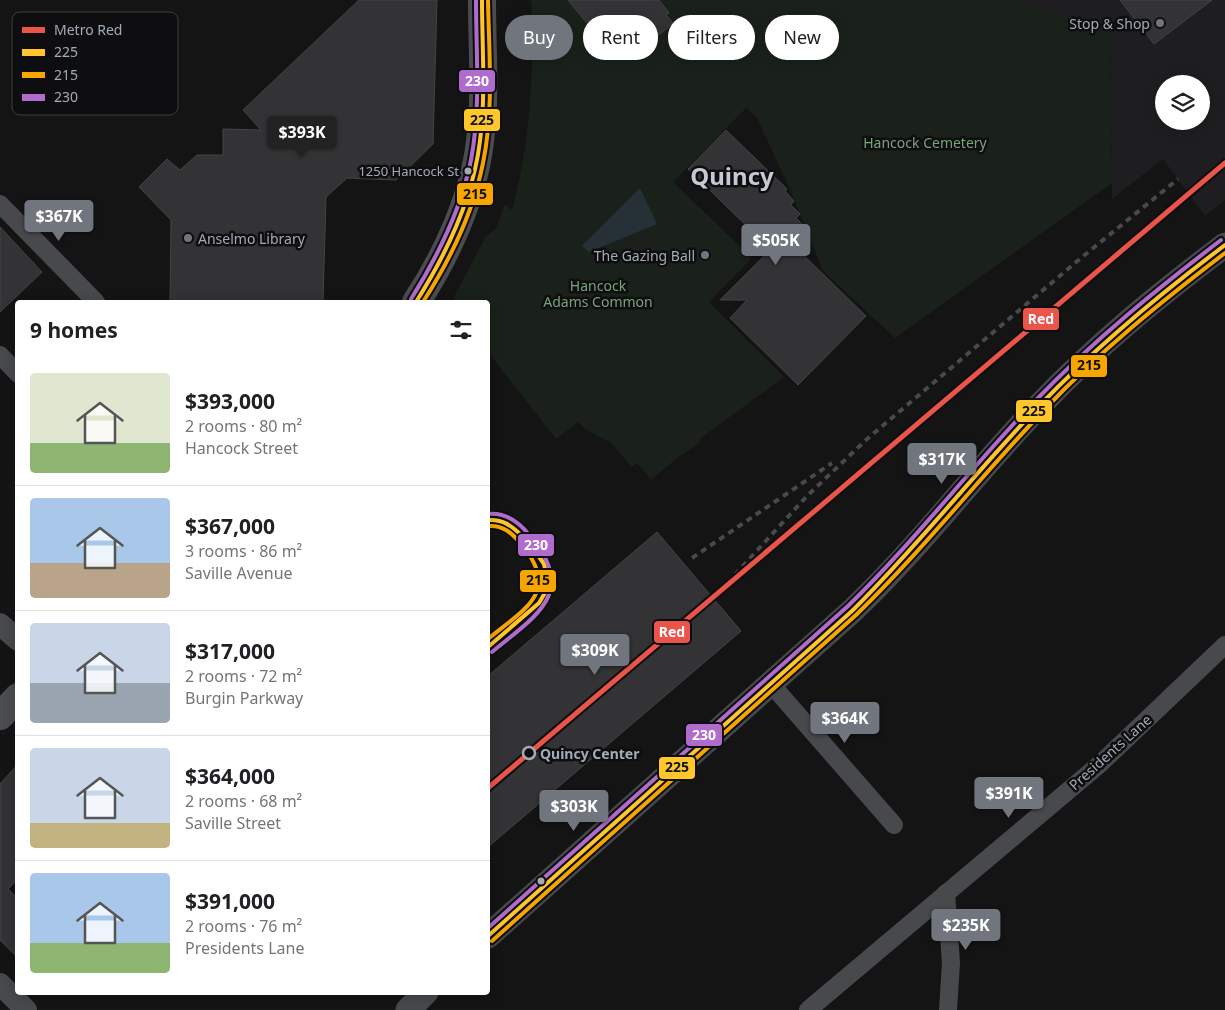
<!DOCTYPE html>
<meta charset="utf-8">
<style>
body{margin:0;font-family:"Noto Sans",sans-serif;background:#f6f6f6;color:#202124;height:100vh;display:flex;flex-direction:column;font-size:19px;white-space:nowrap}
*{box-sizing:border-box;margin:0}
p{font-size:16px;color:#757577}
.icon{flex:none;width:28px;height:28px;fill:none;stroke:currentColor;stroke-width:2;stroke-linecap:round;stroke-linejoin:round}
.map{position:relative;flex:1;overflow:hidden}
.side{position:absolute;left:15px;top:300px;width:475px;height:695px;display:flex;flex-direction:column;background:#fff;border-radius:5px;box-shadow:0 2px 12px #0003}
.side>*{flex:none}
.top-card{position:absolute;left:505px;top:15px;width:475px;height:45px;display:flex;gap:10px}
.tools{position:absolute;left:1155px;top:75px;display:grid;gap:10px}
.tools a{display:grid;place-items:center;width:55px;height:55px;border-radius:50%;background:#fff;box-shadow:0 2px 12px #0003;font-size:25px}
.price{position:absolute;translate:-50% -42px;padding:0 11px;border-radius:5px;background:#71767e;color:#fff;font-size:16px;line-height:32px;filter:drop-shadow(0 1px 2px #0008)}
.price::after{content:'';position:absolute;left:50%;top:30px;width:15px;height:11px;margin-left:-8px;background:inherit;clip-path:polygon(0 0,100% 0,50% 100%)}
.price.selected{background:#222;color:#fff}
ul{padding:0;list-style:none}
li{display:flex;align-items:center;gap:15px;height:125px;padding:0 15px}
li+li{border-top:1px solid #e0e0e0}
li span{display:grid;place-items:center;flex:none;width:140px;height:100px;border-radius:5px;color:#555}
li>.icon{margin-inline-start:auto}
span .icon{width:60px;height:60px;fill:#fffc;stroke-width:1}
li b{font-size:21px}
h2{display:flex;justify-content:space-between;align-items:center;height:60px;padding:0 15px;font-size:21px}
.tag{padding:0 18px;border-radius:22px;background:#fff;box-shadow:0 2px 12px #0003;font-size:18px;line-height:45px}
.tag.selected{background:#71767e;color:#fff}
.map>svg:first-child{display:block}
.built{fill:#1e1e20;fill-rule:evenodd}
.green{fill:#1a211a}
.water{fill:#263037}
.building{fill:#333335;stroke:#424448}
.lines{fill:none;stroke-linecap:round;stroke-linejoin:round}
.minor{stroke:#47494d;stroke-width:18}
.tertiary{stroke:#47494d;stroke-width:22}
.secondary{stroke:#46484b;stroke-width:25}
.primary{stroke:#4a4c4f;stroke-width:28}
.rail{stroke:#47494c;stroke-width:4;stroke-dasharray:6 5;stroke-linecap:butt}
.bus-1-casing{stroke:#0e0e10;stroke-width:8}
.bus-2-casing{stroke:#0e0e10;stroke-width:8}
.bus-3-casing{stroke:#0e0e10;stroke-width:8}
.bus-1{stroke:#ffc72c;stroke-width:4}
.bus-2{stroke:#f7a600;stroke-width:4}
.bus-3{stroke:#b06ccc;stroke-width:4}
.metro-1-casing{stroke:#0e0e10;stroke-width:9}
.metro-1{stroke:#eb5449;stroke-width:5}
.poi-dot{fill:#71767e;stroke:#0e0e10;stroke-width:2}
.bus-dot{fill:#a3abb7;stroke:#0e0e10;stroke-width:2}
.stop-dot{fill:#0e0e10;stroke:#a3abb7;stroke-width:2.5}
.labels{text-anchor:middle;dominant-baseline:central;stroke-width:5;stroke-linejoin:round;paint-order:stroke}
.bus-label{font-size:13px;fill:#a3abb7;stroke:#0e0e10;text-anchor:end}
.poi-label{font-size:14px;fill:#a3abb7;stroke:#0e0e10;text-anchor:end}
.park-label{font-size:14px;fill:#78a478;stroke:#0e0e10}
.street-label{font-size:14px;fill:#a3abb7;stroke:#0e0e10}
.stop-label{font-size:14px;font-weight:bold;fill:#a3abb7;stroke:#0e0e10;text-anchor:start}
.town-label{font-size:24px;font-weight:bold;fill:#c4c9d2;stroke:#0e0e10}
.key{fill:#0e0e10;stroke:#3b3d42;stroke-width:1}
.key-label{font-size:14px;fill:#a3abb7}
.line-badge{stroke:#0e0e10;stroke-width:2}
.badge-label{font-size:14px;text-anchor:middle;font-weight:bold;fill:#fff}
.pale-badge-label{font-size:14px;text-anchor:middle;font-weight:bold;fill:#111}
</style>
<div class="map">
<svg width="1225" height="1010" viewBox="0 0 1225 1010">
<rect width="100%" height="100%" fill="#141414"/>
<path class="built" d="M1015 0H1225V200L1205 216 1163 159 1112 199 1110 36ZM1164 84H1201V121H1164Z"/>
<path class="green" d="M531 0H1015L1110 35 1112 183 895 338 823 271 789 187 757 118 746 108 673 182 752 258 709 302 784 377 701 438 697 445 678 457 651 480 637 463 632 467 610 442 585 429 578 422 556 439 488 352V302H454L455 295 485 238 496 228 505 204 512 210C530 146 535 66 531 0Z"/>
<polygon class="water" points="640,188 657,224 589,252 582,246"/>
<g class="building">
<polygon points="359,0 437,0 433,144 396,180 347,178 326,197 323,302 170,302 171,220 139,187 167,159 180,170 197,155 223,155 223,129 261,130 243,110"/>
<polygon points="568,0 659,0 669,13 666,15 673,23 634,56 627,48 622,51 613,40 606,46"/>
<polygon points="1120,0 1212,0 1154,44"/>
<polygon points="726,130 787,189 785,191 794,201 791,205 800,214 796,218 803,225 788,240 866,316 798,385 730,318 747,300 720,300 764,256 748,240 755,234 688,169"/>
<polygon points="0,227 42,272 0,312"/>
<polygon points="657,532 741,631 488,847 488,676"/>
<polygon points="18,764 18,879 8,889 18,899 18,958 0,940 0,784"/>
</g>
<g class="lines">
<g class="minor">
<polyline points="0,204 96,302"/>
<polyline points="0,355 18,374"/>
<polyline points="771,684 894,825"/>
<polyline points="946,893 951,963 948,1010"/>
<polyline points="808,1010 1101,763 1225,645"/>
</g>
<g class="tertiary">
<polyline points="0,624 18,640"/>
<polyline points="0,984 26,1010"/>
</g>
<g class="secondary">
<path d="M488 936 852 611C920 547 976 471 1041 404 1097 345 1160 294 1225 245"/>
<polyline points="408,1010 426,992"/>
</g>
<g class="primary">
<path d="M416 302C446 257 474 196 480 141 486 95 482 47 482 0"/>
<polyline points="0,716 18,697"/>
</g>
<g class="rail">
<polyline points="692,558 832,463"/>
<polyline points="720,591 807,496 867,439 1081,258 1178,179"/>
</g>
<defs>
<g id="bus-1">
<path d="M416 302C447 253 473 199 480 141 486 94 482 47 482 0"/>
<path d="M488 520C503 519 512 526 522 536"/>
<polyline points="488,647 539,603 546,591 547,578 544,564 533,548"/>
<path d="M488 936 852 611C919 545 976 471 1041 404 1098 345 1160 294 1225 245"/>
</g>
<g id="bus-2">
<path d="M423 302C450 260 473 213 483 163 494 110 489 54 488 0"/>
<path d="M488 639C524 609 562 592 521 544 512 533 503 525 489 526"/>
<path d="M492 941 856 615C923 550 981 476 1045 409 1100 351 1162 301 1225 253"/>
</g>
<g id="bus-3">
<path d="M411 299C438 256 461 210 471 160 481 107 476 53 476 0"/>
<path d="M488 514C506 512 519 522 530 536 579 593 535 616 492 652"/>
<path d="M488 928 848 606C915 541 972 466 1037 399 1094 340 1157 289 1221 240"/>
</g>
</defs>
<use href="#bus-1" class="bus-1-casing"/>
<use href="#bus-2" class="bus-2-casing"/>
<use href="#bus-3" class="bus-3-casing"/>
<use href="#bus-1" class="bus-1"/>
<use href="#bus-2" class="bus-2"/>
<use href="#bus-3" class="bus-3"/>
<defs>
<polyline id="metro-1" points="488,788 1225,163"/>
</defs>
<use href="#metro-1" class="metro-1-casing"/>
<use href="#metro-1" class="metro-1"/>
</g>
<g class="poi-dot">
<circle cx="1160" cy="23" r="5"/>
<circle cx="188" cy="238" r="5"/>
<circle cx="705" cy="255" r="5"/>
</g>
<g class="bus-dot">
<circle cx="468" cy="171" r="4.5"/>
<circle cx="541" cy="881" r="4.5"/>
</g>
<circle class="stop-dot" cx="529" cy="753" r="6"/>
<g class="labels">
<g class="bus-label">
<text x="459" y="171">1250 Hancock St</text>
</g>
<g class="poi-label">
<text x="1150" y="23">Stop &amp; Shop</text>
<text x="198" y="238" text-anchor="start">Anselmo Library</text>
<text x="695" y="255">The Gazing Ball</text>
</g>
<g class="park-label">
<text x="925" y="142">Hancock Cemetery</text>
<text x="598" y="285">Hancock<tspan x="598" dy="16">Adams Common</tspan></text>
</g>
<g class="street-label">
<text transform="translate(1110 752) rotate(-42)">Presidents Lane</text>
</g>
<g class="stop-label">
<text x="540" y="753">Quincy Center</text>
</g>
<g class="town-label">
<text x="732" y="175">Quincy</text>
</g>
</g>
<rect x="12" y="12" width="166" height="103" rx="8" class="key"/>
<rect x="22" y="27" width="23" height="6" fill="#eb5449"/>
<rect x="22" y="49" width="23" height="7" fill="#ffc72c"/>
<rect x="22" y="72" width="23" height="6" fill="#f7a600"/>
<rect x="22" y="94" width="23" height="7" fill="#b06ccc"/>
<g class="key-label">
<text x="54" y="35">Metro Red</text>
<text x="54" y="57">225</text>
<text x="54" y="80">215</text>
<text x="54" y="102">230</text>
</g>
<g class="line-badge">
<rect x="458" y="69" width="38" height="24" rx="5" fill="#b06ccc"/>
<rect x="463" y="108" width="38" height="24" rx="5" fill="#ffc72c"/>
<rect x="456" y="182" width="38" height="24" rx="5" fill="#f7a600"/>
<rect x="1022" y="307" width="38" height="24" rx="5" fill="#eb5449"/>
<rect x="1070" y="354" width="38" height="24" rx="5" fill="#f7a600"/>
<rect x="1015" y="399" width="38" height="24" rx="5" fill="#ffc72c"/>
<rect x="517" y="533" width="38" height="24" rx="5" fill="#b06ccc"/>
<rect x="519" y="569" width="38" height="24" rx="5" fill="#f7a600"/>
<rect x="653" y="620" width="38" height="24" rx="5" fill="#eb5449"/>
<rect x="685" y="723" width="38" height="24" rx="5" fill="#b06ccc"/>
<rect x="658" y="756" width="38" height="24" rx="5" fill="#ffc72c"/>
</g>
<g class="badge-label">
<text x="477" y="86">230</text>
<text x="1041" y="324">Red</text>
<text x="536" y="550">230</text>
<text x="672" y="637">Red</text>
<text x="704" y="740">230</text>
</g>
<g class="pale-badge-label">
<text x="482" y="125">225</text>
<text x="475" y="199">215</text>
<text x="1089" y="370">215</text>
<text x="1034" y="416">225</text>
<text x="538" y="585">215</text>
<text x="677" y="772">225</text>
</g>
</svg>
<div class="tools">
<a><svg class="icon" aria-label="layers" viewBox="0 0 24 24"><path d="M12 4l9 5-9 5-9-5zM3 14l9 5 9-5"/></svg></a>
</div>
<b class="price selected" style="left:302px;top:158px">$393K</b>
<b class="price" style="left:59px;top:242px">$367K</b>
<b class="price" style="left:776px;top:266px">$505K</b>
<b class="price" style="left:942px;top:485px">$317K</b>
<b class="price" style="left:595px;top:676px">$309K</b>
<b class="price" style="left:845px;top:744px">$364K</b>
<b class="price" style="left:1009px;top:819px">$391K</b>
<b class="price" style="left:574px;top:832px">$303K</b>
<b class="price" style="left:966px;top:951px">$235K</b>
<div class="top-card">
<a class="tag selected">Buy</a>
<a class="tag">Rent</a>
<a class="tag">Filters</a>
<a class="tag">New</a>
</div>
<section class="side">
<h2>9 homes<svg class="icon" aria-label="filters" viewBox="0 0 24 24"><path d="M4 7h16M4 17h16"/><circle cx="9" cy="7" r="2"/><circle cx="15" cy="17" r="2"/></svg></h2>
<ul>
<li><span style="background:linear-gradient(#dfe7d0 70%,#8fb573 0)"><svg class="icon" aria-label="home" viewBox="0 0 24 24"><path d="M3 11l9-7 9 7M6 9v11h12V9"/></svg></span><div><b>$393,000</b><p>2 rooms · 80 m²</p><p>Hancock Street</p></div></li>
<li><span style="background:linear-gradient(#a9c7e8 65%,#b9a48a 0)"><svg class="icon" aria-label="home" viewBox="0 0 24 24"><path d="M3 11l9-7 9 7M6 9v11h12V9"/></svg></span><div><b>$367,000</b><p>3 rooms · 86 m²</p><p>Saville Avenue</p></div></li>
<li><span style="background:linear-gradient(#c9d6e8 60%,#9aa5b1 0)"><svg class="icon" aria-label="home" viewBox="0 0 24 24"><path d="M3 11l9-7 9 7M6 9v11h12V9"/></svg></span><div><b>$317,000</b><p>2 rooms · 72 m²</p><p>Burgin Parkway</p></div></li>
<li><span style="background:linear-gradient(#c9d6e8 75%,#c2b280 0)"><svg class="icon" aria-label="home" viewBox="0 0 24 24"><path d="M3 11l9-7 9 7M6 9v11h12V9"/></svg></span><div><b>$364,000</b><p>2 rooms · 68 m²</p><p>Saville Street</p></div></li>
<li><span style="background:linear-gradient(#a9c7e8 70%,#8fb573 0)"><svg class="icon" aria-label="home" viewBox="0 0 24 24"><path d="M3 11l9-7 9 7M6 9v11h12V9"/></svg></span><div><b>$391,000</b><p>2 rooms · 76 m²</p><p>Presidents Lane</p></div></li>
</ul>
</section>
</div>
